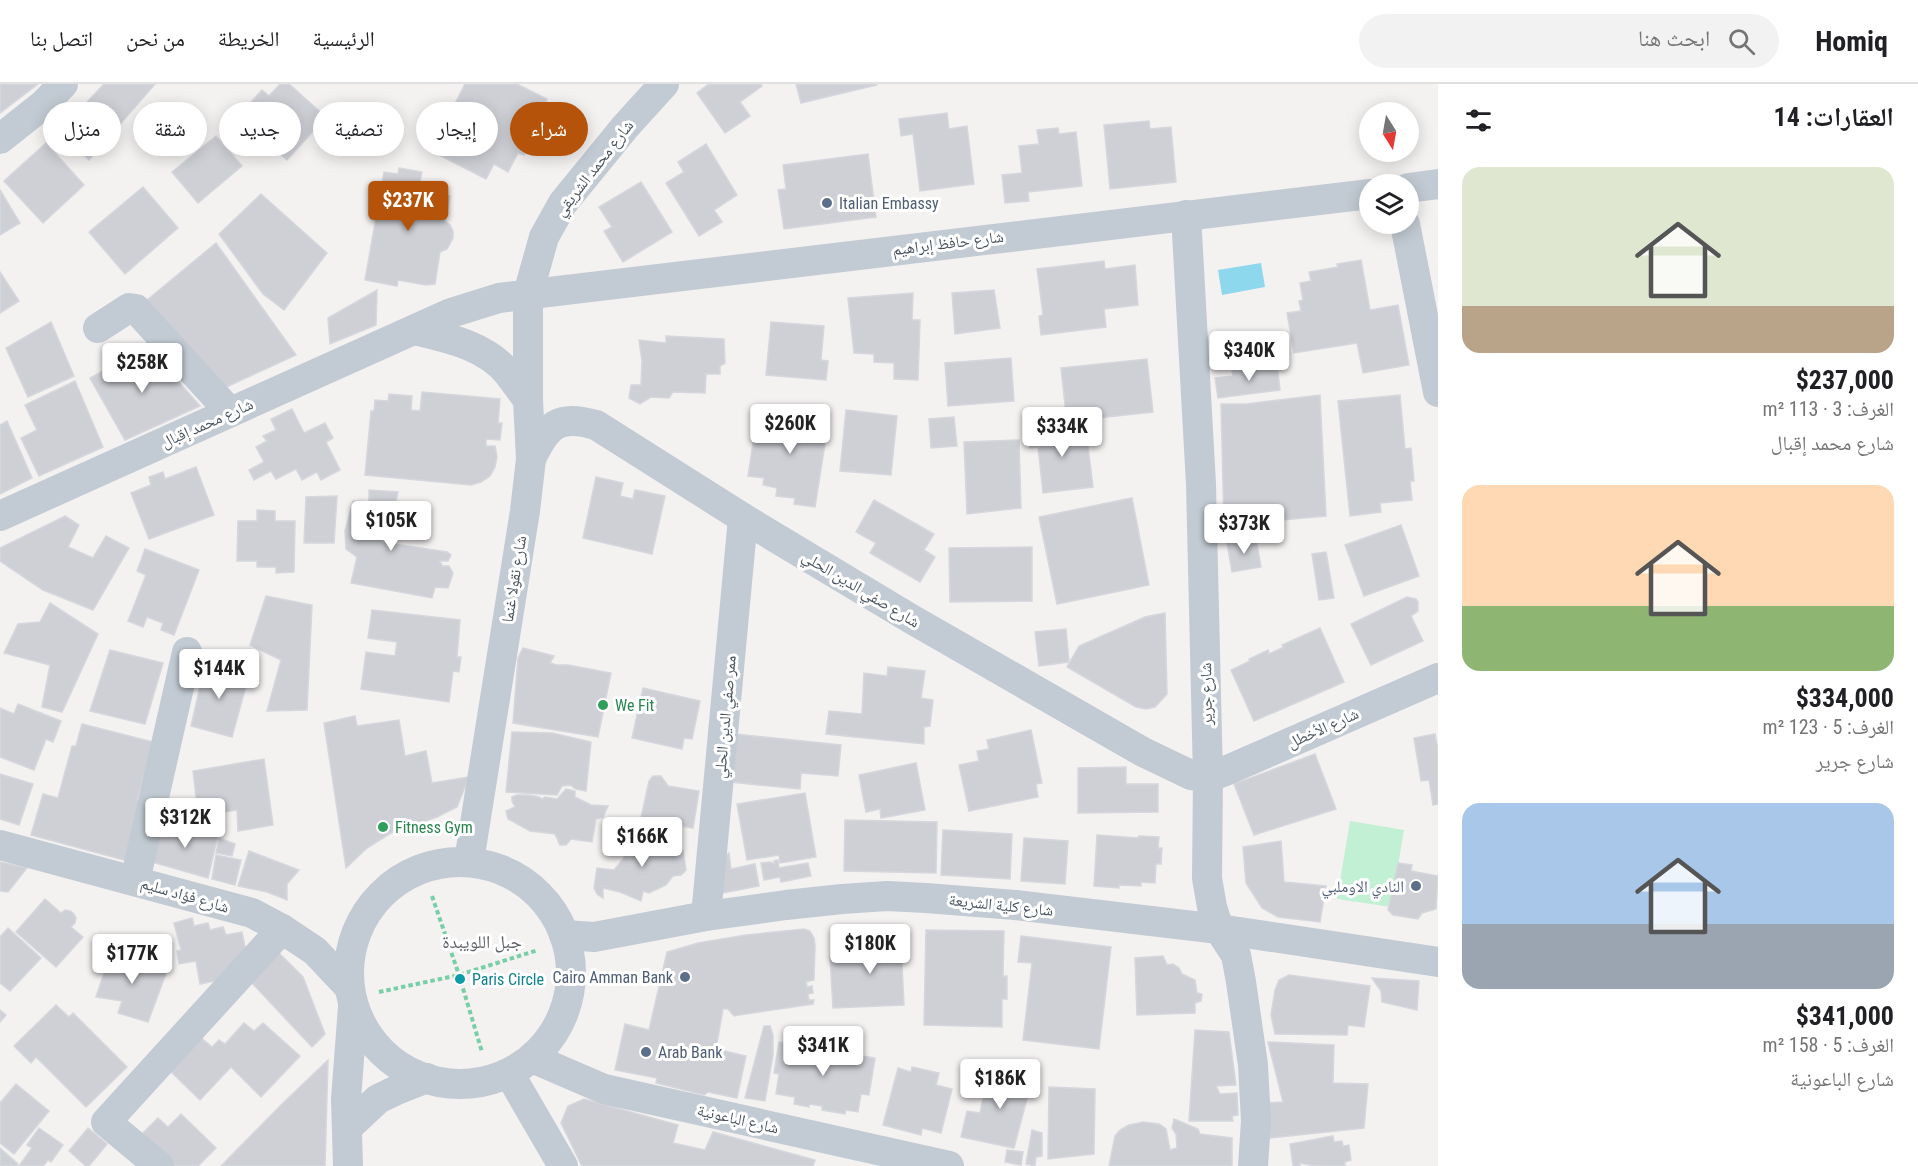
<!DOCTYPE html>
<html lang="ar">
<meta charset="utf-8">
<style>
body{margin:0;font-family:"Roboto Condensed","Noto Naskh Arabic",sans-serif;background:#f2f2f2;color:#202124;direction:rtl;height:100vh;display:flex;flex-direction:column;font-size:22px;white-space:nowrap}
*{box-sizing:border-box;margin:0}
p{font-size:20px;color:#757577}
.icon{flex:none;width:33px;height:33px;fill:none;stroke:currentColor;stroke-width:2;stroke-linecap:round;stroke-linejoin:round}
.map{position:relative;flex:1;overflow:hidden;direction:ltr}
.details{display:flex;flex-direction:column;background:#fff;width:480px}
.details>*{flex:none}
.top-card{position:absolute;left:18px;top:18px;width:570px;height:54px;direction:rtl;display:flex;gap:12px}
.needle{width:39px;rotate:169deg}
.tools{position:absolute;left:1359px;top:18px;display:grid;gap:12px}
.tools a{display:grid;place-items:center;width:60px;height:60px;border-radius:50%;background:#fff;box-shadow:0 3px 15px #0003;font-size:30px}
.price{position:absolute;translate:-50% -51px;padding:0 14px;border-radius:6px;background:#fff;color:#222;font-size:20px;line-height:39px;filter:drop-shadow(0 2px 3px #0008)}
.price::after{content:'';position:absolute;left:50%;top:36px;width:18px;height:14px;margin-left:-9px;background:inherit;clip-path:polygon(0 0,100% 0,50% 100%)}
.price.current{background:#b45309;color:#fff}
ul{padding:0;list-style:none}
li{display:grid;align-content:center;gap:12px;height:318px;padding:0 24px}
li span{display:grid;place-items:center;height:186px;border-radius:18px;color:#555}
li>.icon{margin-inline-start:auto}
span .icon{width:108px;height:108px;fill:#fffc;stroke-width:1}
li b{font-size:26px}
h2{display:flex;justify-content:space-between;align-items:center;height:72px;padding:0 24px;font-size:26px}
.pill{padding:0 21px;border-radius:27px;background:#fff;box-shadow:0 3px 15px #0003;font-size:21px;line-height:54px}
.pill.current{background:#b45309;color:#fff}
header{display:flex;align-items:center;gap:36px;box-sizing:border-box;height:84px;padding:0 30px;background:#fff;border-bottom:2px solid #e0e0e0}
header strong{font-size:28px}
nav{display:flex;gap:33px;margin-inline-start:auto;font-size:21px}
.search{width:420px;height:54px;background:#f2f2f2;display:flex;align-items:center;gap:15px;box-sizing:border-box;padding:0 21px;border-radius:33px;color:#757577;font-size:22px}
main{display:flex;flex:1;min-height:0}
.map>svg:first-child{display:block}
.green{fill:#c1f0d4}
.water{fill:#8ed8ee}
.building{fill:#ced0d6;stroke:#d5d7dd;stroke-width:1.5}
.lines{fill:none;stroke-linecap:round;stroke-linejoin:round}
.path{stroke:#78cfa6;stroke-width:4;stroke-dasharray:4.5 3;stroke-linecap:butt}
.minor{stroke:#c2cbd3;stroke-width:30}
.service-dot{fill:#5c6f8a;stroke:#fff;stroke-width:2}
.leisure-dot{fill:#2e9e5b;stroke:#fff;stroke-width:2}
.culture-dot{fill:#0f9aa8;stroke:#fff;stroke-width:2}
.labels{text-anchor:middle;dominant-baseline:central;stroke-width:6;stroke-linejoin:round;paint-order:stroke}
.street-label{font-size:16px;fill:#49545f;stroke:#fff}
.service-label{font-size:16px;fill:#4e5e75;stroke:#fff;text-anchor:start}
.leisure-label{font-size:16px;fill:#27864d;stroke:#fff;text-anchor:start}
.culture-label{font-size:16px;fill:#0d838f;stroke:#fff;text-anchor:start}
.neighbourhood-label{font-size:18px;fill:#5e6166;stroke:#fff}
</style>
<header>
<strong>Homiq</strong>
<div class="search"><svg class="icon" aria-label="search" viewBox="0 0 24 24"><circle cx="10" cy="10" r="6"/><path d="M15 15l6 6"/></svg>ابحث هنا</div>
<nav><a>الرئيسية</a><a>الخريطة</a><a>من نحن</a><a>اتصل بنا</a></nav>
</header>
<main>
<section class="details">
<h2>العقارات: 14<svg class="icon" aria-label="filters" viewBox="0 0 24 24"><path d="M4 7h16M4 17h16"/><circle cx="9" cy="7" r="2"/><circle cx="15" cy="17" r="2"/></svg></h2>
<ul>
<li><span style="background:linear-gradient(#dfe7d0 75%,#b9a48a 0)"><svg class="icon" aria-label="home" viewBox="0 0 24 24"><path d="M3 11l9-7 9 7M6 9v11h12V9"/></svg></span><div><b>$237,000</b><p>الغرف: 3 · 113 m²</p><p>شارع محمد إقبال</p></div></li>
<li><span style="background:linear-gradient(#ffd9b3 65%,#8fb573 0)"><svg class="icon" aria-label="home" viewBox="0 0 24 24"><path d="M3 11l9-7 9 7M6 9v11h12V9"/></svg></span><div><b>$334,000</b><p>الغرف: 5 · 123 m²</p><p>شارع جرير</p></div></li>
<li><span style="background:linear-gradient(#a9c7e8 65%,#9aa5b1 0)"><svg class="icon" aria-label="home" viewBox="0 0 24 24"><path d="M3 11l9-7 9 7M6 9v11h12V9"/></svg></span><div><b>$341,000</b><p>الغرف: 5 · 158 m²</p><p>شارع الباعونية</p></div></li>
</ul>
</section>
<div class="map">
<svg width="1438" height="1082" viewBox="0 0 1438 1082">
<rect width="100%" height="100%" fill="#f4f1f1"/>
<polygon class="green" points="1350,737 1404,746 1391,823 1337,815"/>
<polygon class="water" points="1261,179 1265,203 1222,211 1218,186"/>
<g class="building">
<polygon points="0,0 38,0 0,29"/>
<polygon points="104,0 155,0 89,76 58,49"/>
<polygon points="280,0 289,0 326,33 287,76 238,33 262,6 269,12"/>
<polygon points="465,0 517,0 547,15 524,71 518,69 508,88 494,80 486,95 431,67"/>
<polygon points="709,0 761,0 762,2 740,18 750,32 725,49 697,9"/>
<polygon points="796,0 877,0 877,1 801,19"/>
<polygon points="947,29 949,45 967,42 974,100 920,107 913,50 901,52 899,35"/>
<polygon points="1149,37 1150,45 1171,43 1176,98 1110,105 1104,41"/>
<polygon points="1058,44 1059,50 1076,48 1082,102 1028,108 1029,117 1005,119 1002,91 1022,89 1019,62 1039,60 1037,46"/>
<polygon points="216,52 242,82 198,119 172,88"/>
<polygon points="46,59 84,101 43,139 4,97"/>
<polygon points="706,60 737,111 714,126 722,138 699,152 666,99 684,88 678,78"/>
<polygon points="868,70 876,133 784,145 778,106 786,105 783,81"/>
<polygon points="399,84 422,88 418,106 450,112 445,137 450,141 453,147 453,154 447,165 440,168 435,200 426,201 398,196 397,202 365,196 384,88 398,90"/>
<polygon points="641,98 672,148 623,178 604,147 612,143 599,123"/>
<polygon points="143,103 178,144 125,190 89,148"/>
<polygon points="0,106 20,139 0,151"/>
<polygon points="261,110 327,169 284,226 263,210 219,150"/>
<polygon points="216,159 296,271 224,304 147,216"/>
<polygon points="1361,176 1370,226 1398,221 1409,281 1363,289 1357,259 1294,269 1287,229 1301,227 1299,217 1303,216 1300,199 1311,197 1309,188 1338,183 1337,180"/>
<polygon points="1104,177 1105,185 1135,181 1138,221 1104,225 1106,243 1041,251 1039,232 1043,231 1037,185"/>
<polygon points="0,188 19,217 0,229"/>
<polygon points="377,206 376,241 330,260 328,234"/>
<polygon points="994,206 1000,244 955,250 952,209"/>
<polygon points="913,209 912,236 920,236 918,296 894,295 894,279 874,278 874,270 854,269 848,214"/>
<polygon points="51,238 74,292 28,313 6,264"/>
<polygon points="771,238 824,242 821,276 828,277 826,296 766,291"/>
<polygon points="666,252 724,255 725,279 720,282 720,290 706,290 705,309 673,308 669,314 651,313 640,320 629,314 631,301 641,301 642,277 639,256 666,259"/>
<polygon points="132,267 139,267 145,271 147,276 156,272 200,322 125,356 90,294 116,280 122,279 126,270"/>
<polygon points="1011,274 1014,317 948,322 945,279"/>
<polygon points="1147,275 1153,328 1089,335 1089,328 1066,330 1061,284"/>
<polygon points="1277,280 1280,306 1218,314 1215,294 1233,292 1232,286"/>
<polygon points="75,297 103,363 39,392 21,354 37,346 25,321"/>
<polygon points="422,308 500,315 498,339 502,339 500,356 486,355 486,362 495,362 497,373 495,383 490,392 481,398 471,401 365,391 371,327 374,327 375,316 388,317 389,310 412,312 411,326 420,327"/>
<polygon points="1320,311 1326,432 1224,441 1221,320 1246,320"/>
<polygon points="1400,311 1405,365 1411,364 1414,397 1410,397 1412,416 1380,419 1381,428 1350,432 1338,317"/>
<polygon points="292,325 304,349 325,339 333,354 326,358 340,386 321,396 317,388 302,396 296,385 276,395 271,387 254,396 249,386 264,378 256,363 267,357 263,352 276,346 271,335"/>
<polygon points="778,326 818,332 817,340 828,341 815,423 794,420 795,414 776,412 777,404 763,401 764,394 748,392 757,333 777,336"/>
<polygon points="846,326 897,332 891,391 840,387"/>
<polygon points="954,333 957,362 931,364 929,335"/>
<polygon points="7,337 32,394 0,410 0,341"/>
<polygon points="1063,341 1064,349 1086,346 1093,403 1043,409 1038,363 1030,364 1027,345"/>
<polygon points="1019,356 1021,424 967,430 964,358"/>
<polygon points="196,383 214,431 149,455 131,409 151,401 149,393 163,388 165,395"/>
<polygon points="596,393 623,399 620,412 633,415 635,406 665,412 652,470 583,454"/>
<polygon points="369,406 398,408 391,443 382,445 381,458 447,468 451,471 448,477 440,477 442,482 449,482 453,489 448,504 435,503 432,514 351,499 357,473 346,465 345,447 353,417 369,418"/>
<polygon points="337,412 334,459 304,459 306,413"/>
<polygon points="1132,414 1149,501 1057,520 1039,433"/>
<polygon points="874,416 934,450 924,466 935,473 920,498 870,469 876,459 856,448"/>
<polygon points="257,426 275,427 275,437 295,437 294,488 276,489 276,483 257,483 257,477 237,477 238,437 257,437"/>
<polygon points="65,432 79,441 68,463 93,474 106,452 129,464 93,526 43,506 0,477 0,464"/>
<polygon points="1401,441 1419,492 1364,512 1345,461"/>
<polygon points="1256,454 1261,483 1232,488 1227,459"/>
<polygon points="1032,463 1032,517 950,518 949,464"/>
<polygon points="145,465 199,486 174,551 161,546 163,539 147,533 143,543 128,537 146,491 137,487"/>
<polygon points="1326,468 1334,514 1319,516 1312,470"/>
<polygon points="266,512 312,521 307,626 267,627 281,576 250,561"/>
<polygon points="1407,513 1416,515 1418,518 1418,527 1411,532 1423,557 1371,581 1351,540"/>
<polygon points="50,519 98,550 62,628 42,623 50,581 4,569 18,540 40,538"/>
<polygon points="372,526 460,536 457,573 461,573 459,588 453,587 449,618 361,605 366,568 395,572 397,558 368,554"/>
<polygon points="1165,529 1167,610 1155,623 1146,625 1136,623 1067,583 1079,562 1145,533"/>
<polygon points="1320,544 1344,598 1254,637 1231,586 1250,577 1249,575 1268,566 1269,570 1284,563 1282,561"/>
<polygon points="1066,545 1069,578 1039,582 1035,548"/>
<polygon points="523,564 554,572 550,579 557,581 568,581 611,589 598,653 513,639 518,574"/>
<polygon points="110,566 163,579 145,640 90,627"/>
<polygon points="205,581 249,591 232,653 191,642"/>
<polygon points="888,583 925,587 921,614 933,616 930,642 924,643 924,660 826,650 829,627 862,630 864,589 887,592"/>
<polygon points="643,604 700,617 692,655 684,654 682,665 632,654"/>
<polygon points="18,620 61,637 53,658 46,655 34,686 0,673 0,624 14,630"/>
<polygon points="355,632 357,642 399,636 405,672 426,667 432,699 469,693 457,723 437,733 391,749 367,764 346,784 324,639"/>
<polygon points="82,640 153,658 137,716 144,718 128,777 31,751 43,710 58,714 72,662 76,662"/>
<polygon points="1031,646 1042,699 1036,700 1038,713 969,727 959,681 979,677 977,667 989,665 987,656"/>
<polygon points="512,648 552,649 591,658 586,707 576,705 570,701 562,702 557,711 506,708"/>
<polygon points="735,650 841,661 838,692 801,689 800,705 730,698"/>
<polygon points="1435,650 1437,661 1438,661 1438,720 1433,721 1429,696 1421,697 1414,654"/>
<polygon points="1315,670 1336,725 1254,751 1234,700"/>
<polygon points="264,675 273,741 238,747 237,726 216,729 218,735 199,738 193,687"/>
<polygon points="916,679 925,726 881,734 880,725 866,728 859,691"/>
<polygon points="1126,683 1126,700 1158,700 1158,728 1078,729 1078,684"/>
<polygon points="0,690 33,700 19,741 0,735"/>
<polygon points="653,692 661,692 668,702 699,707 693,744 641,734 649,697"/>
<polygon points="566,705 575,707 575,713 591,721 608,722 603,733 596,735 592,758 571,755 566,761 560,761 555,750 530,747 508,735 506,727 515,723 512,717 512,713 517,711 529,711 539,713 542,715 545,713 557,715"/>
<polygon points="805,709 816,773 780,779 779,771 747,776 737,720"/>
<polygon points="845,736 937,738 936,789 844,787"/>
<polygon points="161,737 218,751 208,794 152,778"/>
<polygon points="943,746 1012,750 1010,795 941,791"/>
<polygon points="656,751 658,760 683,766 686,786 681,791 673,792 666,801 649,809 643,807 641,817 620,808 603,804 603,814 597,810 594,804 597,784 614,786 624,774 625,763 630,752"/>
<polygon points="1097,751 1138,754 1139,752 1159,753 1158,764 1162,764 1161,780 1156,780 1155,799 1141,798 1141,802 1119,801 1119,804 1094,802"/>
<polygon points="219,754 235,760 232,772 216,769"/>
<polygon points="1024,754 1068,757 1065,800 1021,797"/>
<polygon points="1281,757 1284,798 1326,802 1320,838 1278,833 1262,824 1246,799 1243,763"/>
<polygon points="249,767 299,786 287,800 287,816 267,808 238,802"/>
<polygon points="729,769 731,785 755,780 759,802 717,810 713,785"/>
<polygon points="216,771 241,776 235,801 212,795"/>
<polygon points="778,776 779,784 808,779 811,792 781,798 780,793 764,796 761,779 770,778 775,780 774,777"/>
<polygon points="0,778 27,784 8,808 0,807"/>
<polygon points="1398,779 1412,781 1411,787 1438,792 1436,825 1422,829 1418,835 1393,831 1388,826"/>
<polygon points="45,815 61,829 65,826 70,827 74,830 76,834 75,839 71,843 83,853 56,883 16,848"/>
<polygon points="192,834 194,842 208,839 210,846 223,843 226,851 242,848 248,877 233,893 200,900 196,877 179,880 177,867 181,866 174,839"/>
<polygon points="8,844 41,874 10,907 0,899 0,853"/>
<polygon points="804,845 810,847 814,854 815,861 814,896 806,898 807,903 812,902 813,909 808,910 809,916 814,916 813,920 739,931 734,932 728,925 723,925 716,965 746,972 737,1014 708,1008 704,1011 656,999 657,994 615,986 625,940 649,946 667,868 698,859 746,851"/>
<polygon points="926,846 1004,847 1003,892 1007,892 1007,915 1002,915 1002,943 924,941"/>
<polygon points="888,847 897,851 901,861 904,921 833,924 830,873 858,871 857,865 867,864 869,854 877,848"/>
<polygon points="1021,852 1111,863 1099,965 1023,956 1032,879 1018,878"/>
<polygon points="276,866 303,893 325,950 312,963 251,898"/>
<polygon points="111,869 168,884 148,938 118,929 122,917 96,913"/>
<polygon points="1163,872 1167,881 1173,880 1179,884 1182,890 1195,896 1197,909 1202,910 1201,917 1195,919 1195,929 1137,931 1135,874"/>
<polygon points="1289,891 1370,902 1364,943 1348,941 1347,951 1275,950 1271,931 1275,906 1279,896"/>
<polygon points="1372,894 1419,897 1417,926 1382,918 1381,907"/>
<polygon points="56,921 69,933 73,929 127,983 86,1023 36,973 31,979 14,962"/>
<polygon points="0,926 6,931 0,938"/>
<polygon points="244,939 254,947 263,939 300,972 261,1013 231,983 200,1016 168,985 198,951 212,963 219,956 225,960"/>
<polygon points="764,942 770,942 773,951 773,971 765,1017 745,1014"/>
<polygon points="1195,946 1229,948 1236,1001 1216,1002 1220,1010 1237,1009 1238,1031 1232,1032 1233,1037 1189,1037"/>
<polygon points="779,958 875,974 869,1011 861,1010 858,1028 846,1026 845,1030 822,1026 822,1022 809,1020 809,1023 794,1020 795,1013 776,1010 779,990 774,989"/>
<polygon points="1268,958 1334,961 1333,999 1368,1000 1364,1044 1270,1054 1267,1019 1283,1018"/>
<polygon points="328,976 325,1082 221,1082 281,1021"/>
<polygon points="912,983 939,989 936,1001 952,1005 941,1049 922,1044 921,1051 883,1041 898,984 911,988"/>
<polygon points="1008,988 1008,998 1016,988 1033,992 1014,1064 961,1053 967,1027 980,1029 988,990"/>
<polygon points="16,1000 49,1027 14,1070 0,1059 0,1019"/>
<polygon points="1049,1003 1095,1005 1094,1070 1048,1075"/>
<polygon points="584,1015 678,1041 673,1059 705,1066 713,1048 815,1076 813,1082 582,1082 561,1039 568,1022"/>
<polygon points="181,1030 216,1064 198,1082 166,1082 137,1055 158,1034 168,1043"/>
<polygon points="1174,1035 1198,1045 1200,1050 1232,1054 1232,1082 1109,1082 1115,1052 1120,1046 1129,1041 1143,1038 1159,1040 1166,1045 1170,1066 1177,1064 1176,1050 1172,1044"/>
<polygon points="39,1044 63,1061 51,1078 48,1076 43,1082 19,1082 32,1064 27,1061"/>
<polygon points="88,1044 107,1060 89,1082 86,1082 69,1067"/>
<polygon points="1032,1046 1042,1049 1042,1072 1036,1073 1035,1082 1026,1080"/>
<polygon points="1333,1052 1334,1058 1342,1057 1343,1062 1349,1061 1351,1076 1345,1078 1345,1082 1315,1082 1300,1079 1300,1082 1293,1082 1290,1060"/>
<polygon points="0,1064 18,1080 17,1082 0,1082"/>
<polygon points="1007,1066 1023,1068 1021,1081 1005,1078"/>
</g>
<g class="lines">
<g class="path">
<polyline points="432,812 459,891 482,968"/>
<polyline points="379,908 459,891 538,866"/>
</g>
<g class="minor">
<polyline points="0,55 44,20 63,0"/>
<polyline points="1408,104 1438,100"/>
<polyline points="1186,131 1201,400 1208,693 1207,794 1212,823 1219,845 1236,871 1241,898 1253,981 1256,1037 1253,1082"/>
<polyline points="1405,140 1438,308"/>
<polyline points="98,244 129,224 136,225 230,328"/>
<path d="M414 246C447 254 485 261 508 289 515 298 521 307 528 316"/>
<path d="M531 375C547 341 558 330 596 341L743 434 913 536 1143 668 1191 691 1208 693 1223 688 1438 594"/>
<polyline points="0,432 451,229 499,214 1370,110"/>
<polyline points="0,761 252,829 282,845 315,867 349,903"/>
<polyline points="469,777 525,427 531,375 528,316 528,210 544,153 563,119 625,43 664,0"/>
<circle cx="460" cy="889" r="111"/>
<polyline points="135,797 187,568"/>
<polyline points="706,832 743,434"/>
<polyline points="564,851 594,853 706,832 786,821 842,815 887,812 926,814 1015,821 1219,845 1438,878"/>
<polyline points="532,974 604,1005 949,1082"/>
<polyline points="509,989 563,1082"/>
<polyline points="347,1044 378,1015 399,1005 427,994"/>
<polyline points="159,1082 106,1038 282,845"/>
<polyline points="348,1082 346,1015 353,923"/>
</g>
</g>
<g class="service-dot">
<circle cx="827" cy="119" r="6"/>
<circle cx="1416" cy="802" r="6"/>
<circle cx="685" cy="893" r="6"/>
<circle cx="646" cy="968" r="6"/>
</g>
<g class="leisure-dot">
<circle cx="603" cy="621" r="6"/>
<circle cx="383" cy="743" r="6"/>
</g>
<circle class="culture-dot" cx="460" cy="895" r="6"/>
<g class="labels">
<g class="street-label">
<text transform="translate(594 84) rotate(-52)">شارع محمد الشريقي</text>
<text transform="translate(948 159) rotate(-7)">شارع حافظ إبراهيم</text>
<text transform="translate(207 339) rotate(-24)">شارع محمد إقبال</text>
<text transform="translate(514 495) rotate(-81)">شارع نقولا غنما</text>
<text transform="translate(861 505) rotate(31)">شارع صفي الدين الحلي</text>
<text transform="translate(1206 610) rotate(-91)">شارع جرير</text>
<text transform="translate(725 633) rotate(-85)">ممر صفي الدين الحلي</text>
<text transform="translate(1323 644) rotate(-24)">شارع الأخطل</text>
<text transform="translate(185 811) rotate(16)">شارع فؤاد سليم</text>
<text transform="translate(1001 821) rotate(6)">شارع كلية الشريعة</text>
<text transform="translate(738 1035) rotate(13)">شارع الباعونية</text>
</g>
<g class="service-label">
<text x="839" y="119">Italian Embassy</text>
<text x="1404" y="802" text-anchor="end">النادي الاوملبي</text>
<text x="673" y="893" text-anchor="end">Cairo Amman Bank</text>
<text x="658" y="968">Arab Bank</text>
</g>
<g class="leisure-label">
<text x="615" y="621">We Fit</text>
<text x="395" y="743">Fitness Gym</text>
</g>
<g class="culture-label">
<text x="472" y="895">Paris Circle</text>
</g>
<g class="neighbourhood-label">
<text x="482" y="857">جبل اللويبدة</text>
</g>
</g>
</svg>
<div class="tools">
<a><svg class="needle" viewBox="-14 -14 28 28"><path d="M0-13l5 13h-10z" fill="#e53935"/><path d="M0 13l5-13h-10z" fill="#757577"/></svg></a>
<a><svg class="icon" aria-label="layers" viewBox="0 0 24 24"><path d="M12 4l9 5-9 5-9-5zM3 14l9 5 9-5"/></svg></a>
</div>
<b class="price current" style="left:408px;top:148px">$237K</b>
<b class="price" style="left:1249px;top:298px">$340K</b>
<b class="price" style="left:142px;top:310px">$258K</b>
<b class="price" style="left:790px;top:371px">$260K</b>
<b class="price" style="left:1062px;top:374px">$334K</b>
<b class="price" style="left:391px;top:468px">$105K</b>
<b class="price" style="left:1244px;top:471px">$373K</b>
<b class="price" style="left:219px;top:616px">$144K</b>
<b class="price" style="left:185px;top:765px">$312K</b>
<b class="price" style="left:642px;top:784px">$166K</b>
<b class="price" style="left:870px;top:891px">$180K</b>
<b class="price" style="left:132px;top:901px">$177K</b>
<b class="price" style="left:823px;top:993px">$341K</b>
<b class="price" style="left:1000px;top:1026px">$186K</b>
<div class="top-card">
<a class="pill current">شراء</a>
<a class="pill">إيجار</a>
<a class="pill">تصفية</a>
<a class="pill">جديد</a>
<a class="pill">شقة</a>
<a class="pill">منزل</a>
</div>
</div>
</main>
